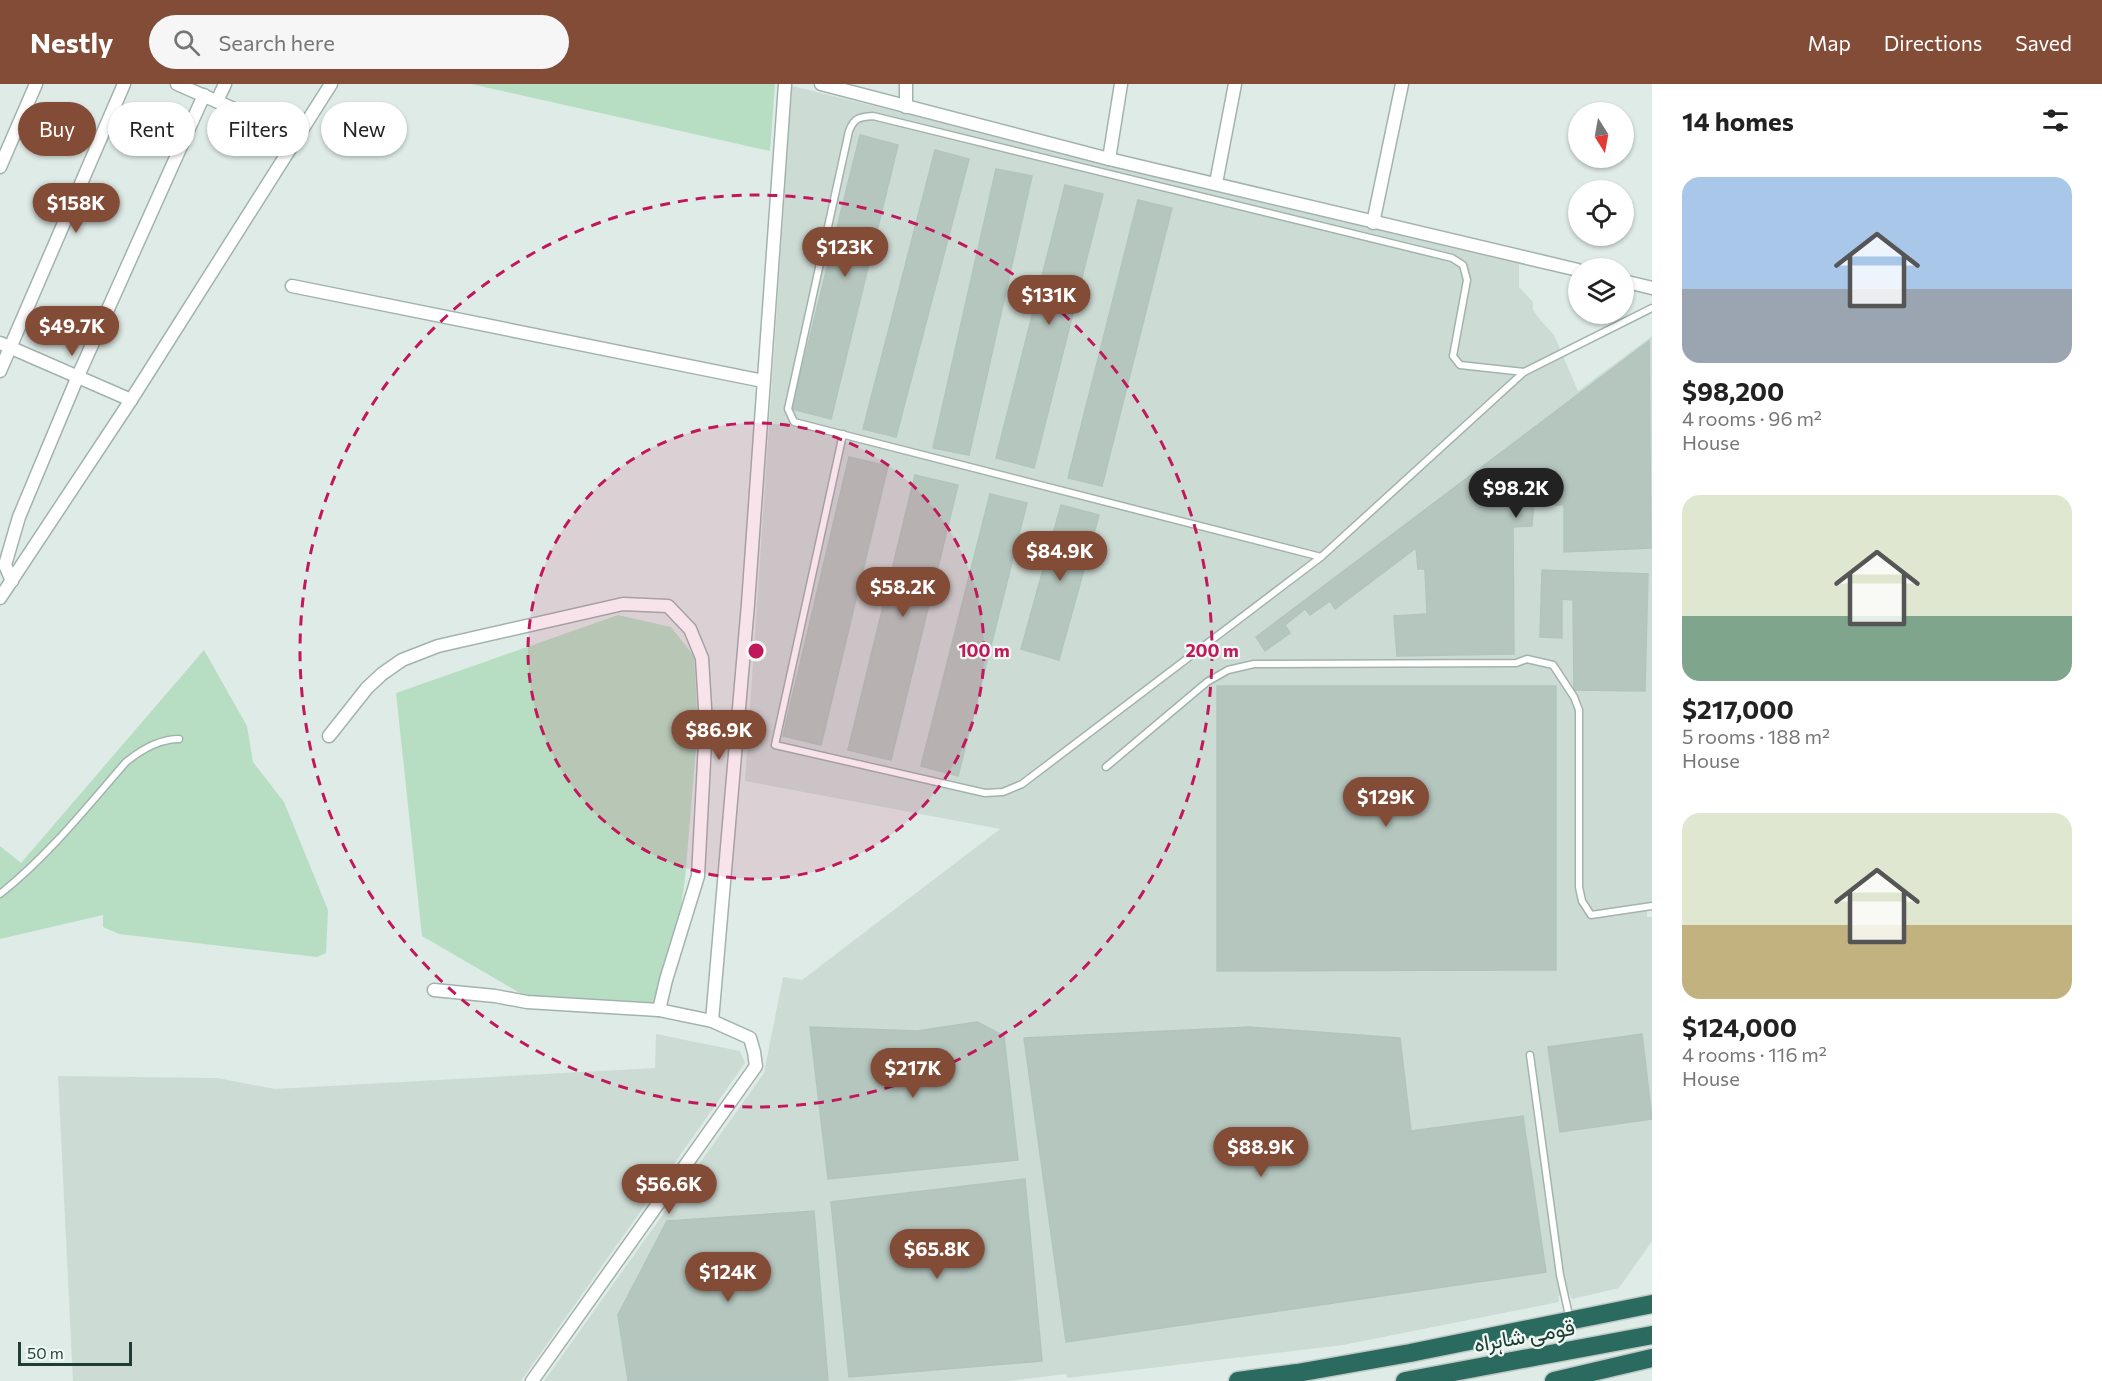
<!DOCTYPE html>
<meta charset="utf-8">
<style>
body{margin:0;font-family:Commissioner,Vazirmatn,sans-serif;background:#f6f6f6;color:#222;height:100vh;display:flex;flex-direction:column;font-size:22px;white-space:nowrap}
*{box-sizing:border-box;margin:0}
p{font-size:20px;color:#767676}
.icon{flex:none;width:33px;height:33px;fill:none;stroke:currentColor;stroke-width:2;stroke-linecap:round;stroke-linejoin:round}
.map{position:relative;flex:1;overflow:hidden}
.details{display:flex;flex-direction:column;background:#fff;width:450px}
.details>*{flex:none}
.top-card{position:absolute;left:18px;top:18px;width:570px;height:54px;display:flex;gap:12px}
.needle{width:39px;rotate:169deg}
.fabs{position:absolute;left:1568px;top:18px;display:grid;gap:12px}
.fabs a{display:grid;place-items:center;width:66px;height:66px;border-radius:50%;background:#fff;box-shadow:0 2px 4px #0004;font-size:30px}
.scale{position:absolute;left:18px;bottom:15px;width:114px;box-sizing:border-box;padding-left:6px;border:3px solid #1f3c35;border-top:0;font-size:16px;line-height:21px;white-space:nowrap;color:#1f3c35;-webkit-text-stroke:4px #f0f8f4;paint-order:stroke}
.price{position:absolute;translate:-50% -51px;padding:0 14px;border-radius:21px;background:#834c37;color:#fff;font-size:20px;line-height:39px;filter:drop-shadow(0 2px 3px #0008)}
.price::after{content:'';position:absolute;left:50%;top:36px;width:18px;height:14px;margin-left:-9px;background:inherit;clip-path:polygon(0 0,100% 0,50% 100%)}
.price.active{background:#222;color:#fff}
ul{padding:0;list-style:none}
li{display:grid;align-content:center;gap:12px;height:318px;padding:0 30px}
li span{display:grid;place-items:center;height:186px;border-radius:18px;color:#555}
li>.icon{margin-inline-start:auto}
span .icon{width:108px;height:108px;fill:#fffc;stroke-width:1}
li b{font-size:26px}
h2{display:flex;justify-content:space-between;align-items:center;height:72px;padding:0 30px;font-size:26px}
.tag{padding:0 21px;border-radius:27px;background:#fff;box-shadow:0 2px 4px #0004;font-size:21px;line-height:54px}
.tag.active{background:#834c37;color:#fff}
header{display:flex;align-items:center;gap:36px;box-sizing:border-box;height:84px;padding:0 30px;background:#834c37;color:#fff}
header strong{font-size:28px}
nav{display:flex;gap:33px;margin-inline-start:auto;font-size:21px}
.search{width:420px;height:54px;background:#f6f6f6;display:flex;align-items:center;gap:15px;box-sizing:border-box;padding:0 21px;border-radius:33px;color:#767676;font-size:22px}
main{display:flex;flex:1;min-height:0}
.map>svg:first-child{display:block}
.built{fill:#cddbd5}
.green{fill:#b7dec3}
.building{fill:#b5c6bf;stroke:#b1c5be;stroke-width:1.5}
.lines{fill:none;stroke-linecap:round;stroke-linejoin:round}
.lane-casing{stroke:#a2b3ad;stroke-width:9}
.street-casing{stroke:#a2b3ad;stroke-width:15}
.highway-casing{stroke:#c0c8c6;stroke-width:21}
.lane{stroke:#fff;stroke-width:6}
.street{stroke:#fff;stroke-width:12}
.highway{stroke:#2a6a5f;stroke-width:18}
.ring{fill:none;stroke:#c2185b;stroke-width:3;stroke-dasharray:10 8}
.labels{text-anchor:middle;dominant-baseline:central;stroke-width:4.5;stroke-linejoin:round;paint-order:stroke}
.street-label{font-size:22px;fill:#1f3c35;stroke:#f0f8f4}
.centre{fill:#c2185b;stroke:#f0f8f4;stroke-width:3}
.ring-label{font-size:18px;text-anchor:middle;font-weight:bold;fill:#c2185b;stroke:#f0f8f4;stroke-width:4.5;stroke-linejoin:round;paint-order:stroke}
</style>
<header>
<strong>Nestly</strong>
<div class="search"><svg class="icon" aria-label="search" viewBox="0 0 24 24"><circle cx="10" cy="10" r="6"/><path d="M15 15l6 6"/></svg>Search here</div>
<nav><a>Map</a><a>Directions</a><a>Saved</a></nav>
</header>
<main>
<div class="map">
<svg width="1652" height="1297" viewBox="0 0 1652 1297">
<rect width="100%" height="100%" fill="#dfebe6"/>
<g class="built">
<polygon points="792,2 1519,180 1519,203 1533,218 1533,226 1542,238 1554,251 1578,307 1652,252 1652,824 1647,824 1647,833 1652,833 1652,1157 1619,1204 1572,1215 1570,1210 1558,1212 1559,1218 1343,1261 1067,1294 1066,1290 1010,1297 544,1297 764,989 783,893 802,896 1000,745 745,697"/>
<polygon points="656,950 740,967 745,979 521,1297 73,1297 58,992 217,994 275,1005 655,984"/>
</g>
<g class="green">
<polygon points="471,0 775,0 770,67"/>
<polygon points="618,531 671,543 694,572 698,641 685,795 666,925 532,916 422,852 396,609"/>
<polygon points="204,566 247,642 253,678 284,718 328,826 326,869 317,873 119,850 103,843 103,831 0,855 0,762 21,779"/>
</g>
<g class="building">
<polygon points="860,51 898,61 831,335 792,325"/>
<polygon points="935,66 969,75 896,353 863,345"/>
<polygon points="996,85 1032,92 969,371 933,364"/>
<polygon points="1065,101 1103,110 1034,384 996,374"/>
<polygon points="1138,116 1172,124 1102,402 1068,394"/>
<polygon points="1649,257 1651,464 1564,468 1564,421 1534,420 1532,442 1513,443 1514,570 1397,572 1394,532 1427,530 1425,485 1418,485 1416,464 1335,525 1330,517 1310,531 1305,525 1285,541 1290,549 1265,567 1256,553"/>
<polygon points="849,373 888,382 821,661 783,652"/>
<polygon points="915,391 958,401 891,676 848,666"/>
<polygon points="990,410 1027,419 958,692 921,682"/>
<polygon points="1061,421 1099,431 1059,576 1021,565"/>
<polygon points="1542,486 1648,490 1645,607 1574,606 1573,516 1562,515 1562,554 1540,553"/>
<polygon points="1217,602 1556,602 1556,886 1217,887"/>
<polygon points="977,938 1004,952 1018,1076 828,1095 810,943 917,947"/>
<polygon points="1249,943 1400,954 1411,1047 1523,1032 1546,1188 1066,1258 1024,954"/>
<polygon points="1642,950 1652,1035 1560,1048 1548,963"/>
<polygon points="1025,1095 1042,1277 849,1293 831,1118"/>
<polygon points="814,1127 828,1297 628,1297 618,1231 667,1137"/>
</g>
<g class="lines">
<defs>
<g id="lane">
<polyline points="843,350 775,661 985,709 1003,708 1022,700 1321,473 1524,288 1652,224"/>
<path d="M1321 473 794 338 788 325 849 47C854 34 859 33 873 32L1452 174 1463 181 1467 196 1453 272 1460 281 1524 288"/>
<polyline points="1106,683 1207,598 1228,586 1254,580 1516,579 1527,575 1553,581 1574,613 1579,626 1579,803 1582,817 1591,831 1652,822"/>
<path d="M0 810C48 772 86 724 126 678 142 665 159 655 179 655"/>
<polyline points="1530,971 1560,1191 1570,1236"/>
</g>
<g id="street">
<polyline points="177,0 298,53"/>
<polyline points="821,0 1109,75 1578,186"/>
<polyline points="906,0 906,23"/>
<polyline points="217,17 225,0"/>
<polyline points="1109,75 1121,0"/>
<polyline points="0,83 36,0"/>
<polyline points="1216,99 1235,0"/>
<polyline points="1373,139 1402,0"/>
<polyline points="1623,197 1652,204"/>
<polyline points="292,202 763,297"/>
<polyline points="0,259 131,316"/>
<polyline points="0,287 124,0"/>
<polyline points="12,497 5,481 19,433 78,292 204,11"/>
<polyline points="0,514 131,316 331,0"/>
<polyline points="329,652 367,604 382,590 402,576 438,562 623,520 668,522 690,545 702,574 706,640 698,792 666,896 659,926"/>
<polyline points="434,906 495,912 527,918 659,926 712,937 750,954 754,968 756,982 532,1297"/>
<polyline points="712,937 748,520 785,0"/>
</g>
<g id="highway">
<polyline points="1238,1297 1297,1289 1410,1269 1652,1220"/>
<polyline points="1405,1297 1652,1251"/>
<polyline points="1554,1297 1652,1274"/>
</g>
</defs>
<use href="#lane" class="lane-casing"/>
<use href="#street" class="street-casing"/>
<use href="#highway" class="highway-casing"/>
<use href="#lane" class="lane"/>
<use href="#street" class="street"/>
<use href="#highway" class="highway"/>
</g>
<circle cx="756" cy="567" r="228" fill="#c2185b" fill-opacity=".12"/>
<g class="ring">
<circle cx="756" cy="567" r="228"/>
<circle cx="756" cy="567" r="456"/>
</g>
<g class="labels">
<g class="street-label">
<text transform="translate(1524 1251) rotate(-10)">قومی شاہراہ</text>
</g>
</g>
<circle cx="756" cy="567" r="9" class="centre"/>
<g class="ring-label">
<text x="984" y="573">100 m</text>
<text x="1212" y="573">200 m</text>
</g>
</svg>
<div class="fabs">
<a><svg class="needle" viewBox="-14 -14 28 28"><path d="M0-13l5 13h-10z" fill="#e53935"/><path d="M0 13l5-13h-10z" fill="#767676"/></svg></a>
<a><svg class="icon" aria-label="locate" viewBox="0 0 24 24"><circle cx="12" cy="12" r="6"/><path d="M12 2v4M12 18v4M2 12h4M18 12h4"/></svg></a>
<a><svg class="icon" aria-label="layers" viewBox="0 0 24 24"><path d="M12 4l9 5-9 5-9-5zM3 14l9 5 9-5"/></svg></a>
</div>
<div class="scale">50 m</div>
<b class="price" style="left:76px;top:150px">$158K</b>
<b class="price" style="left:845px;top:194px">$123K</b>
<b class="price" style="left:1049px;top:242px">$131K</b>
<b class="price" style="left:72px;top:273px">$49.7K</b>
<b class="price active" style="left:1516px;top:435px">$98.2K</b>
<b class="price" style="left:1060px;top:498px">$84.9K</b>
<b class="price" style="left:903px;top:534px">$58.2K</b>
<b class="price" style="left:719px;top:677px">$86.9K</b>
<b class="price" style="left:1386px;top:744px">$129K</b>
<b class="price" style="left:913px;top:1015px">$217K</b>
<b class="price" style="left:1261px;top:1094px">$88.9K</b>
<b class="price" style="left:669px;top:1131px">$56.6K</b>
<b class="price" style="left:937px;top:1196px">$65.8K</b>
<b class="price" style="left:728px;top:1219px">$124K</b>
<div class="top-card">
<a class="tag active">Buy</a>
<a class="tag">Rent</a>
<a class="tag">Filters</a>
<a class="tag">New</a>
</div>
</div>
<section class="details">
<h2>14 homes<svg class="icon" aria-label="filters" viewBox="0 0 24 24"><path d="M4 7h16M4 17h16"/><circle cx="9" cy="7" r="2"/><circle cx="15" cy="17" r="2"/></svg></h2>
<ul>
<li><span style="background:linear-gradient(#a9c7e8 60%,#9aa5b1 0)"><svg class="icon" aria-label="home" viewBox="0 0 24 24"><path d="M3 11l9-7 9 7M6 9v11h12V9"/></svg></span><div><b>$98,200</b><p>4 rooms · 96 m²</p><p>House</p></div></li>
<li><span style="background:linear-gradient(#dfe7d0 65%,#7fa58c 0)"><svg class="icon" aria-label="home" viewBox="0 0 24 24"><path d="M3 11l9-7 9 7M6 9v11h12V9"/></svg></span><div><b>$217,000</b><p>5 rooms · 188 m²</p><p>House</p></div></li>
<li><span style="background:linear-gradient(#dfe7d0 60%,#c2b280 0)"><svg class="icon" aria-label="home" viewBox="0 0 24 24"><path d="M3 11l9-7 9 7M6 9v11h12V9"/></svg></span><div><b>$124,000</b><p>4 rooms · 116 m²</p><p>House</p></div></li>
</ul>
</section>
</main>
